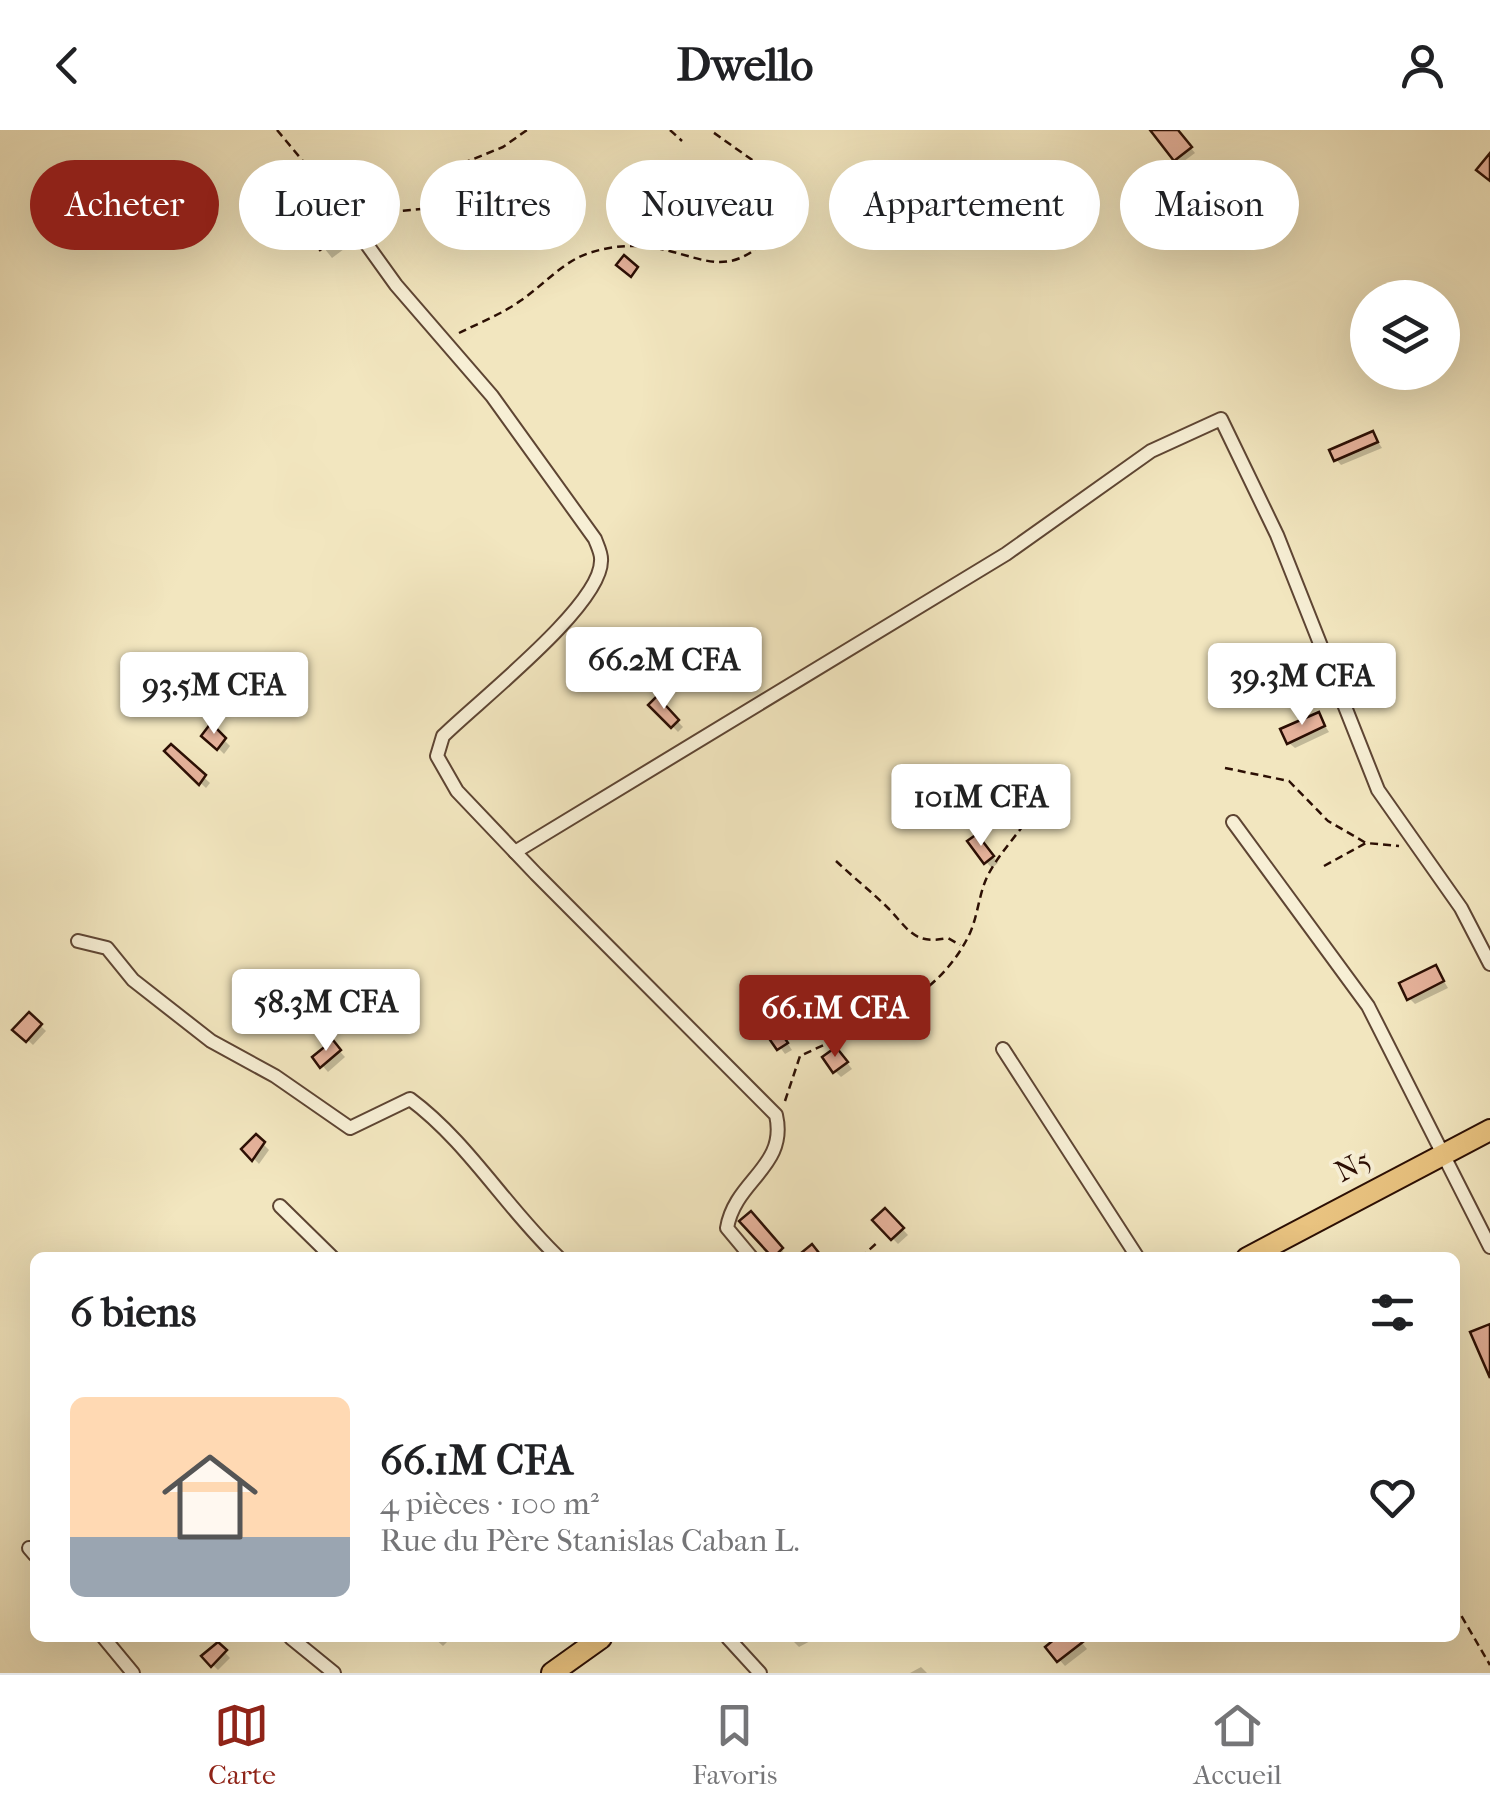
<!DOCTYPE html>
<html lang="fr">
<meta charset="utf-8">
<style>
body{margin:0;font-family:"IM FELL French Canon",serif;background:#f6f6f6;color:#202124;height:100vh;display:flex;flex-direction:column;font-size:38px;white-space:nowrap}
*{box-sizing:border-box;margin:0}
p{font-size:32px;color:#757577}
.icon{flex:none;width:55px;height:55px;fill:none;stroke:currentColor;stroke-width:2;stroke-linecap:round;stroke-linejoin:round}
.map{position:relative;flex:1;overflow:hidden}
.sheet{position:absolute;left:30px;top:1122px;width:1430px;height:390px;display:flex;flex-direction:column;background:#fff;border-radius:15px;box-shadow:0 10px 40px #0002}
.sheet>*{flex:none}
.guide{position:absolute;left:30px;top:30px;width:1430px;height:90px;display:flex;gap:20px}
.buttons{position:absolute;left:1350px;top:150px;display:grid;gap:20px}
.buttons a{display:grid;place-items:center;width:110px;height:110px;border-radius:50%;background:#fff;box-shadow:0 10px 40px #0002;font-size:50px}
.price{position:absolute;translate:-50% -85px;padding:0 22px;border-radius:10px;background:#fff;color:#222;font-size:32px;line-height:65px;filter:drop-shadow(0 2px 5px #0008)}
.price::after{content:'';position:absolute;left:50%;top:60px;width:30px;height:22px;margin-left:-15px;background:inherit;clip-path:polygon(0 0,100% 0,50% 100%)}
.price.on{background:#8f2418;color:#fff}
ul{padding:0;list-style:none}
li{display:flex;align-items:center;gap:30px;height:250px;padding:0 40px}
li span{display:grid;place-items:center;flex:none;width:280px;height:200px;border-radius:15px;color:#555}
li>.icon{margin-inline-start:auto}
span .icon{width:120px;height:120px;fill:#fffc;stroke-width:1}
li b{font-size:42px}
h2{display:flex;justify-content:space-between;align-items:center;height:120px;padding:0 40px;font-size:42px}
.tag{padding:0 35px;border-radius:45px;background:#fff;box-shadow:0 10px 40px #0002;font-size:35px;line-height:90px}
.tag.on{background:#8f2418;color:#fff}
header{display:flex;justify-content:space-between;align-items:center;height:130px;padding:0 40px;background:#fff;font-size:45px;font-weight:700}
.tabs{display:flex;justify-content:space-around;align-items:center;height:140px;border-top:2px solid #e0e0e0;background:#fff;font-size:28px;color:#757577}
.tabs a{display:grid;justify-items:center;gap:5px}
.tabs .on{color:#8f2418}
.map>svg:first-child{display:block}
.shadow{fill:#0003}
.building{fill:#e6b29b;stroke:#2c0f04;stroke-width:2.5}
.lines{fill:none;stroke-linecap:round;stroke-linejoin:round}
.minor-casing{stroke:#5e4533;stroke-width:16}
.primary-casing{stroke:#2c0f04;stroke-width:24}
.path{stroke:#2c0f04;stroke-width:2.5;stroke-dasharray:8 5;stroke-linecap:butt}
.minor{stroke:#f7efd5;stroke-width:12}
.primary{stroke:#e9c380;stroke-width:20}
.labels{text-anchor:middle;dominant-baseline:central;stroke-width:8;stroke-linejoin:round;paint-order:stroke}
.street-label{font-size:30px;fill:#2c0f04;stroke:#f7efd5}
</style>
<header><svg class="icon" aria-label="back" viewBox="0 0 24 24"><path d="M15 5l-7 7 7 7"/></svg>Dwello<svg class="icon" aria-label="person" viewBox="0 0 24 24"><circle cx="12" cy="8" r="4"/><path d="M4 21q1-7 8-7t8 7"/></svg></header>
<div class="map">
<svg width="1490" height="1543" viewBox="0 0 1490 1543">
<rect width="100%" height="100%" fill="#f2e6bf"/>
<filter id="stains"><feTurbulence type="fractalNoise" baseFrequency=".002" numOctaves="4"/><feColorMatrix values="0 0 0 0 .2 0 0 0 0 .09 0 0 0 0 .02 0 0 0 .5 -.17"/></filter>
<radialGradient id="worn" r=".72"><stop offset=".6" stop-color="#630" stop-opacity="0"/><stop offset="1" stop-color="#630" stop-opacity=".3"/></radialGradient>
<g class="shadow">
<polygon points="1151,0 1176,0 1195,23 1180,34"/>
<polygon points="283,66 304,67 344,119 332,128"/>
<polygon points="1373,304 1382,318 1341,335 1336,329"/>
<polygon points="657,570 683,597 678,602 652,575"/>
<polygon points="1318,585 1329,602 1295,618 1289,613"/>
<polygon points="211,597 230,616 224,624 205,605"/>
<polygon points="171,617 210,653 206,658 167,621"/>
<polygon points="983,713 998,733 992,738 986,732"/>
<polygon points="1436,838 1448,858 1415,874 1409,868"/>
<polygon points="29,885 46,901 33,915 16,899"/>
<polygon points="756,885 769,886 792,920 785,924"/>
<polygon points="332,913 345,927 328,942 315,927"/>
<polygon points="842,926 852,939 841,947 835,941"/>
<polygon points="256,1007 269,1020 259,1034 245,1019"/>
<polygon points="885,1081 908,1105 898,1114 875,1090"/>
<polygon points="750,1085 787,1126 785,1128 775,1128 743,1091"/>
<polygon points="434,1508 449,1508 450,1509 443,1516"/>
<polygon points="790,1508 816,1508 799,1517"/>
<polygon points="1060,1508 1078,1508 1087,1519 1065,1536 1048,1517"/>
<polygon points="218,1515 230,1528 218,1540 205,1527"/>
<polygon points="921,1537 927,1543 910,1543"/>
</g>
<g class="building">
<polygon points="1150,0 1178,0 1192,17 1174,31"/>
<polygon points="1490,23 1490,51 1476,40"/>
<polygon points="295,54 336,109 320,120 279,66"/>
<polygon points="624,125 638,137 631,147 616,135"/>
<polygon points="1373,301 1378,312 1334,331 1329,320"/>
<polygon points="657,566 679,590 671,598 648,575"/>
<polygon points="1319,582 1325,596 1287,614 1280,599"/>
<polygon points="211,593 226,608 217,620 201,606"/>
<polygon points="171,614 206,645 199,655 164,621"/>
<polygon points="977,704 994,726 984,734 967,711"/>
<polygon points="1436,835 1444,851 1407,870 1399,853"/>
<polygon points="763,877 788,913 777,920 752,884"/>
<polygon points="29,882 42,894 26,912 12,900"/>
<polygon points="333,910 341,920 320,938 312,927"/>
<polygon points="836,917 848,932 833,943 822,927"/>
<polygon points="256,1004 265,1012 252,1031 241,1019"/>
<polygon points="885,1078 904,1098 891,1110 872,1090"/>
<polygon points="751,1081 783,1118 773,1128 739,1091"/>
<polygon points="812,1114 823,1128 795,1128"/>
<polygon points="1490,1194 1490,1248 1470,1202"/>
<polygon points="1056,1508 1088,1508 1057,1532 1045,1517"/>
<polygon points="218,1512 227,1520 211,1537 201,1526"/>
</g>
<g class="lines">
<defs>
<g id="minor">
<path d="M345 84 396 155 492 266 595 409C597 415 602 424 601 431 601 476 477 572 443 606L437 626 457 661 536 744 776 985C788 1037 735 1050 727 1098L752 1128"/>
<polyline points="1233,692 1368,876 1490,1117"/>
<polyline points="515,722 1006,424 1151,321 1221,289 1277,405 1378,660 1461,778 1490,834"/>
<path d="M78 811 107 818 133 850 211 911 275 946 350 998 410 969C468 1012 506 1078 559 1128"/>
<polyline points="1003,919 1138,1128"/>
<polyline points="280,1076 333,1128"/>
<polyline points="29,1418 35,1425"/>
<polyline points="104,1508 133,1543"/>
<polyline points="291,1508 334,1543"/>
<polyline points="728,1508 760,1543"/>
</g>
<g id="primary">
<polyline points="1247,1128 1490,1000"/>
<polyline points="552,1543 601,1508"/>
</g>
</defs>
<use href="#minor" class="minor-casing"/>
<use href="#primary" class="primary-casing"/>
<g class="path">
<polyline points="277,0 338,73"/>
<polyline points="670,0 682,11"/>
<polyline points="364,84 445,77 461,63 466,32 503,17 527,0"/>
<path d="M459 203C479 193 502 184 520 171 544 155 562 132 589 123 696 89 719 196 800 64L710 0"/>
<polyline points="1225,638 1289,651 1328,691 1366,713"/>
<path d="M836 731C853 747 873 763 889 779 909 800 914 815 948 808L960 815"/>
<polyline points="1324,736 1366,713 1399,716"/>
<path d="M785 971 800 926C863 896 938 872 970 803 978 785 979 763 988 745 1002 718 1026 697 1040 669"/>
<polyline points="860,1128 879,1111"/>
<polyline points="1455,1475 1490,1535"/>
</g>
<use href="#minor" class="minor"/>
<use href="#primary" class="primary"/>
</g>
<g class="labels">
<g class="street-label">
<text transform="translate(1353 1036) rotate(-28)">N5</text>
</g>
</g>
<rect width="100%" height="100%" filter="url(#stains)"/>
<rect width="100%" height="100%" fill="url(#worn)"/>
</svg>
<div class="buttons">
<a><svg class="icon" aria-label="layers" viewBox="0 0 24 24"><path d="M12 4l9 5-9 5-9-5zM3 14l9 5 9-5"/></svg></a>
</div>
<b class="price" style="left:664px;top:582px">66.2M CFA</b>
<b class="price" style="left:1302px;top:598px">39.3M CFA</b>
<b class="price" style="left:214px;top:607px">93.5M CFA</b>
<b class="price" style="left:981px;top:719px">101M CFA</b>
<b class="price" style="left:326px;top:924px">58.3M CFA</b>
<b class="price on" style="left:835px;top:930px">66.1M CFA</b>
<div class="guide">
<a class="tag on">Acheter</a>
<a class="tag">Louer</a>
<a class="tag">Filtres</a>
<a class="tag">Nouveau</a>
<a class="tag">Appartement</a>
<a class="tag">Maison</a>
</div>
<section class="sheet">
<h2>6 biens<svg class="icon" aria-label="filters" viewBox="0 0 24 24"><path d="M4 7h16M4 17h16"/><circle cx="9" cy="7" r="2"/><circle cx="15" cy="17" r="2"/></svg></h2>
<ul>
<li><span style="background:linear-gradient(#ffd9b3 70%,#9aa5b1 0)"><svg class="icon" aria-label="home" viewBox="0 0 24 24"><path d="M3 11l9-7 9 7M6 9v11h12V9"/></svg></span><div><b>66.1M CFA</b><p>4 pièces · 100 m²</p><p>Rue du Père Stanislas Caban L.</p></div><svg class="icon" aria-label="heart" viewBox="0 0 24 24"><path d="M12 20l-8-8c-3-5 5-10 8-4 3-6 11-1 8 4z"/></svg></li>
</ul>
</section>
</div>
<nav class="tabs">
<a class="on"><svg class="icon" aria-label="map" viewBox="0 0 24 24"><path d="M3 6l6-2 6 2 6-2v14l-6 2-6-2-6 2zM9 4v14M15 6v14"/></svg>Carte</a>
<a><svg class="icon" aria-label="saved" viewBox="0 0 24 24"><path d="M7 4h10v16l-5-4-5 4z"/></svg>Favoris</a>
<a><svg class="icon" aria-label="home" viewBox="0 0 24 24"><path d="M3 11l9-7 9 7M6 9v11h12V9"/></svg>Accueil</a>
</nav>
